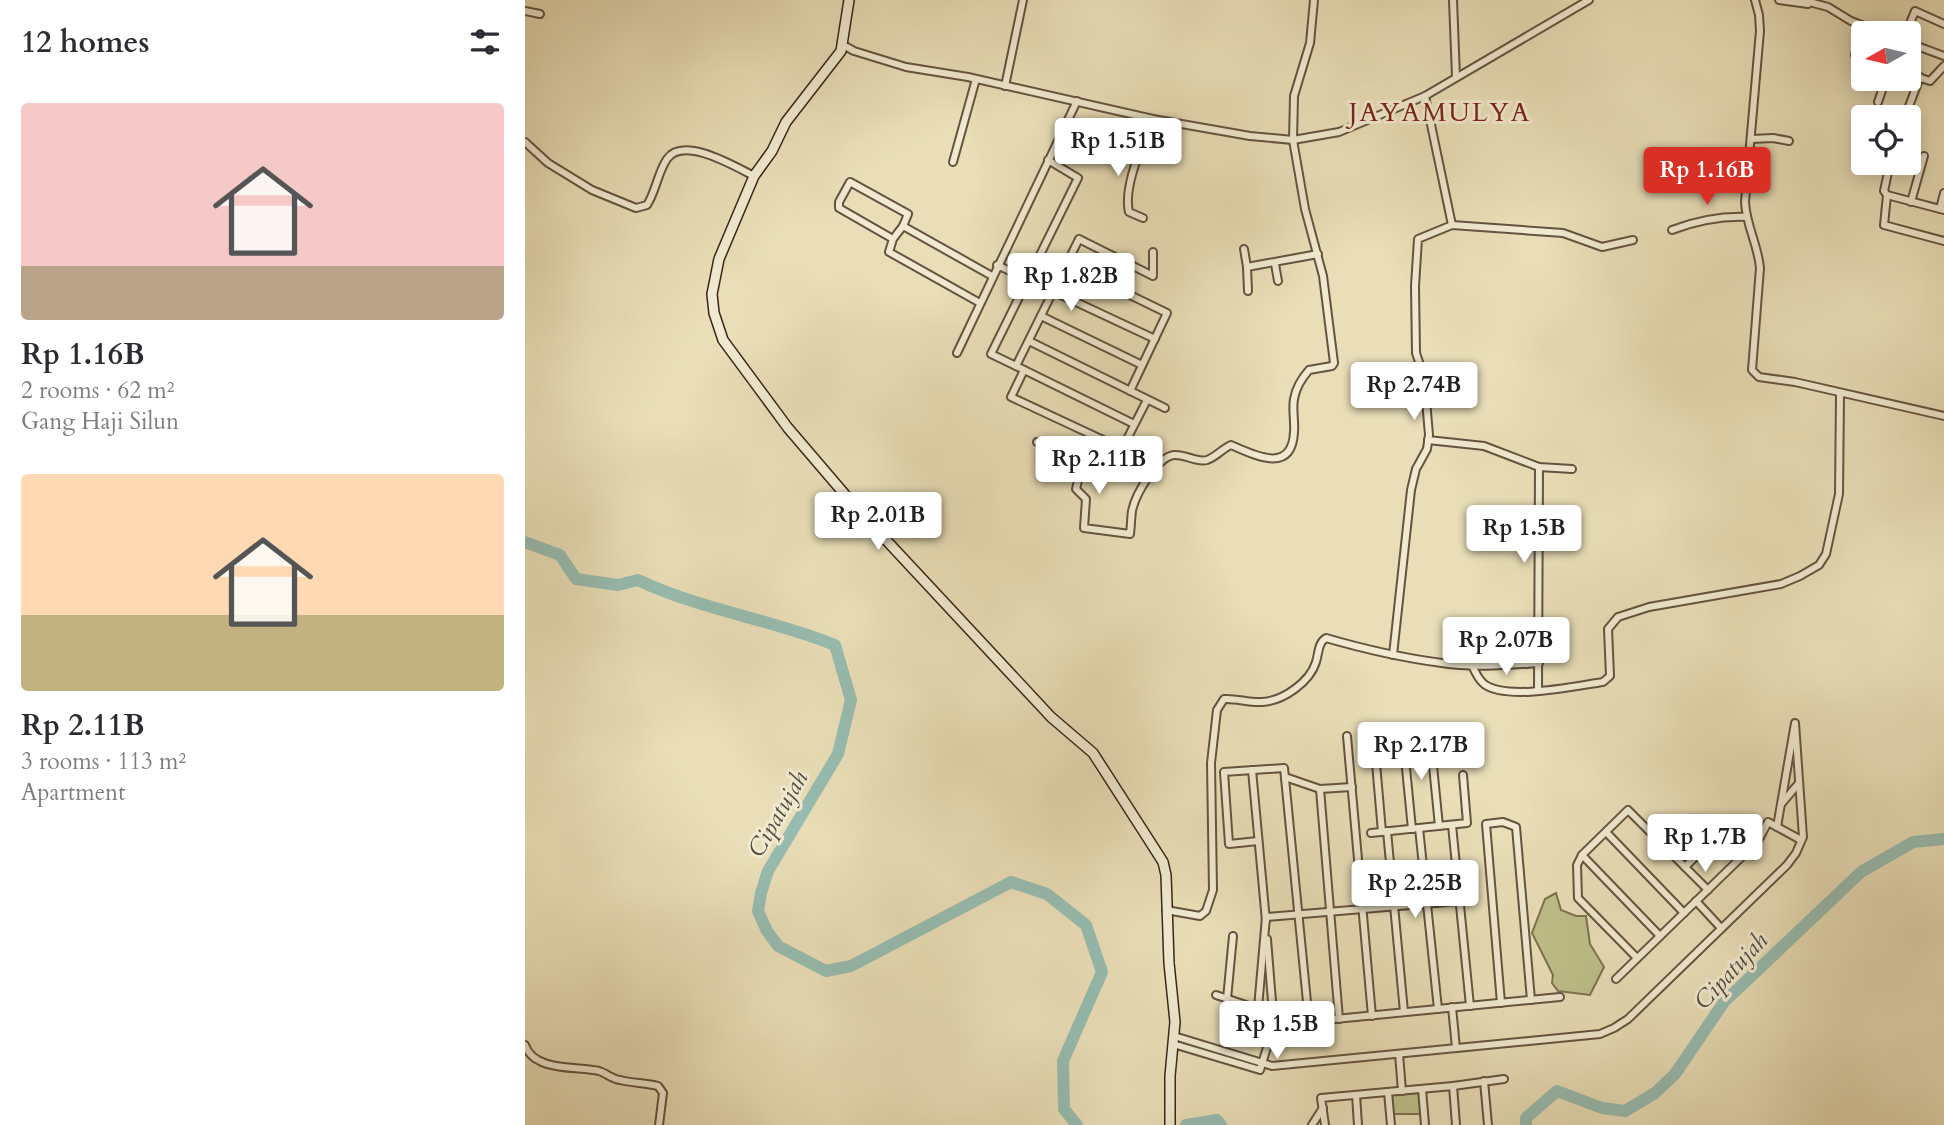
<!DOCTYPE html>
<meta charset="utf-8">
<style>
body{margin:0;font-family:Cardo,serif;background:#f7f7f7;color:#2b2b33;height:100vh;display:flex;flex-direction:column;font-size:26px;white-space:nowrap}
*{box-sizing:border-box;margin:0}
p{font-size:23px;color:#7c7c81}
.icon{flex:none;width:38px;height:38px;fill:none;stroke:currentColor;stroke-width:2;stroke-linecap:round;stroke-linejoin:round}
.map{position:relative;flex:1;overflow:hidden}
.sheet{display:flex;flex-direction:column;background:#fff;width:525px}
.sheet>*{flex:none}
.needle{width:46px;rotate:262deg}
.fabs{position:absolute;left:1326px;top:21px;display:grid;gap:14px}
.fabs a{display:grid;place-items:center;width:70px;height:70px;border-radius:7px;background:#fff;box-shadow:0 4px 18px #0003;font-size:35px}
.price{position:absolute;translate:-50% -60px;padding:0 16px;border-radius:7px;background:#fff;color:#222;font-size:23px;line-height:46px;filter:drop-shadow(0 2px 4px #0008)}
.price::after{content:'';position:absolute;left:50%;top:42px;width:21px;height:16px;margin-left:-10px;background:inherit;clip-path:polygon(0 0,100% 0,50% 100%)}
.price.selected{background:#d93025;color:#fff}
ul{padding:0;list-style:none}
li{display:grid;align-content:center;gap:14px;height:371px;padding:0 21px}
li span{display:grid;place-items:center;height:217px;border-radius:7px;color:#555}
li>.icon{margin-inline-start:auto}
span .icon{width:126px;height:126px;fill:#fffc;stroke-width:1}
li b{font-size:30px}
h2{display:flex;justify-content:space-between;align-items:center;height:84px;padding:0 21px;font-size:30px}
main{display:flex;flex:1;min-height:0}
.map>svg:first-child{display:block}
.green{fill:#bebf89;stroke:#7c7251;stroke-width:2}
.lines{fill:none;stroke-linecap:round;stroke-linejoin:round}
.river{stroke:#97bcb0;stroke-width:12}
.street-casing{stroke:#655340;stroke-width:10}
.secondary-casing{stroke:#392519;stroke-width:12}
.street{stroke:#f1ead0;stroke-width:6}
.secondary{stroke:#f1ead0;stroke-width:9}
.labels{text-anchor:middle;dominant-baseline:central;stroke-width:6;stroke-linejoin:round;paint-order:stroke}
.water-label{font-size:24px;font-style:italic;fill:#504b3f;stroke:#f1ead0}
.quarter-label{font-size:26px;letter-spacing:2px;fill:#7a1f14;stroke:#f1ead0}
</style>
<main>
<section class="sheet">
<h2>12 homes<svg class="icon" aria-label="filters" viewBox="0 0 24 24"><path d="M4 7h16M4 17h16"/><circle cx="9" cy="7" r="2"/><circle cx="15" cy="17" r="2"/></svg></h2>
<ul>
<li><span style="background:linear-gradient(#f6c9c9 75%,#b9a48a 0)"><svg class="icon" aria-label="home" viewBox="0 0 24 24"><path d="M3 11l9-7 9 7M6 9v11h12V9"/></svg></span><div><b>Rp 1.16B</b><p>2 rooms · 62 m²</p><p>Gang Haji Silun</p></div></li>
<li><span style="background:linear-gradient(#ffd9b3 65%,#c2b280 0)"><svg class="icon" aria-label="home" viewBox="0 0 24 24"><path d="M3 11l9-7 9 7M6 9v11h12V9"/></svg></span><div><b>Rp 2.11B</b><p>3 rooms · 113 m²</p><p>Apartment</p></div></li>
</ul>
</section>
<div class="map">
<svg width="1419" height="1125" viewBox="0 0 1419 1125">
<rect width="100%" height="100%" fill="#e9deb7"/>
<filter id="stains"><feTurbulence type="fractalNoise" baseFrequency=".00286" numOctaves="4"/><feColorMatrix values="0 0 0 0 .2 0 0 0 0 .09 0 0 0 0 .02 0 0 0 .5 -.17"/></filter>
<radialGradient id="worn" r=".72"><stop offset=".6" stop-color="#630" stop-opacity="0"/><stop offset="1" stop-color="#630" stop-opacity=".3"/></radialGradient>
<g class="green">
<polygon points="1031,893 1036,910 1051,916 1061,916 1065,944 1079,967 1065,995 1033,991 1027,983 1028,975 1007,933 1020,899"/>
<polygon points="895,1092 897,1114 868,1114 865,1094"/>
</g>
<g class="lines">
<g class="river">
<path d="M0 542 35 555 51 579 93 585 113 580C176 610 246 619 310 645L326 700 313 754 243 871 236 893 233 911 242 931 253 946 301 971 326 966 486 882 522 894 561 925 577 972 538 1061 539 1109 552 1125"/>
<polyline points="661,1125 692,1120 696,1125"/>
<polyline points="1001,1125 1001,1118 1032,1091 1077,1108 1100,1111 1130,1093 1150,1074 1199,1002 1336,872 1388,842 1419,839"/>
</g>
<defs>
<g id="street">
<polyline points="928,0 931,77"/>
<path d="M1230 0 1234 15 1235 31 1220 202C1221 225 1233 245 1235 268L1227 370 1234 377 1270 382 1419 416"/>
<polyline points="1254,0 1283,4"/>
<polyline points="1277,0 1303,7 1326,21 1358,33"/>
<polyline points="0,11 15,14"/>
<polyline points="1381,33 1390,11 1419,24"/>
<polyline points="1384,43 1419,56"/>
<polyline points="318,45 329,51 381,67 443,77 628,119 725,136 768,140 814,132 900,96 1064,0"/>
<polyline points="1339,58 1330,55 1340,26"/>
<polyline points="1384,74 1405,81 1419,66"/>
<polyline points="480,86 498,0"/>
<polyline points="900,96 927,225"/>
<polyline points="1353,102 1361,79"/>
<polyline points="1380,117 1395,77"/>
<polyline points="537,133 589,155"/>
<polyline points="1226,139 1248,138 1264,141"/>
<path d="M0 142 23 163 67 190 111 208 122 205C131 191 133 172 142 159 158 135 211 167 229 176"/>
<polyline points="428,162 451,79"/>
<polyline points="1365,163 1359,191 1362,195 1359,225 1419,241"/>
<polyline points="1362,195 1419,210"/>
<polyline points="1386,202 1399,156"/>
<polyline points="1415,209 1419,193"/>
<path d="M618 218 604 212C598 186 618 143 628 119"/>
<polyline points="378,226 467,276"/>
<path d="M1147 230C1171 221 1196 216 1222 217"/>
<polyline points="368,239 378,226 383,214 325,182 314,202 314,208 368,239 364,252 455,303"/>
<polyline points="719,249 722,267"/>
<polyline points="541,264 642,313 605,391"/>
<polyline points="750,264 753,281"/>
<polyline points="472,265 630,339"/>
<polyline points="723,291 722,267 793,254"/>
<polyline points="516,316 617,365"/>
<polyline points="504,341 640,408"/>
<polyline points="432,353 552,101"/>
<polyline points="491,366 466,354 553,178 523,160"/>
<polyline points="499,370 486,397 591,446 600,443 622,400"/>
<polyline points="609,424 491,366 554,239 628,276 628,252"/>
<polyline points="903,440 959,446 1014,467 1047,469"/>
<polyline points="512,442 562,463 565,461 576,439"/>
<path d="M557 463 551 489 561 499 559 528 605 534C606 526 606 518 607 511 610 495 632 457 649 455 661 454 671 463 682 460 691 457 697 449 706 445 731 456 767 474 769 432 770 421 767 410 769 399 771 387 777 378 784 370L807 366 809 363 798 276 780 209 768 140 769 96 785 43 789 0"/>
<polyline points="868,655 886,490 891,469 902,449 904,435 899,377 891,353 890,286 893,239 927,225 1038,233 1077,247 1108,240"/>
<path d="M947 665C950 672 953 679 959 684 982 701 1050 686 1078 682L1085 676 1083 629 1093 617 1124 607 1256 584 1275 576 1294 565 1301 554 1314 494 1315 394"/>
<polyline points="1013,690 1014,467"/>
<polyline points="822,736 847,1016"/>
<polyline points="878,738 887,829"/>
<polyline points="849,740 857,832"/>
<polyline points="907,756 914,826"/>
<polyline points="727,770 741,921"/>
<polyline points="760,777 795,789 827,787"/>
<polyline points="795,789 814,1019"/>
<polyline points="1257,803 1274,783"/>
<polyline points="927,825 945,1006"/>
<polyline points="894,828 913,1009"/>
<polyline points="862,831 879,1012"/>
<polyline points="1081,832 1159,913"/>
<polyline points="846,833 942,823 938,775"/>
<polyline points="733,841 704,844 699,772 759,768 784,1022"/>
<polyline points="1136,843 1164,819"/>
<polyline points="1057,855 1135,936"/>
<polyline points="1160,867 1206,822"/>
<polyline points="1171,901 1196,928"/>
<path d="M641 910 675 916 681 911 688 890 686 763 692 710 699 699C711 698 724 703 737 702 758 701 785 682 791 662 794 652 793 643 801 638 839 649 878 658 917 663 949 668 982 665 1014 663"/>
<polyline points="742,939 748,1014"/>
<polyline points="1112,958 1053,898 1052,865 1057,855 1103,810 1183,890"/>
<polyline points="1091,979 1233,841 1243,822 1276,840"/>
<polyline points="702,999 708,936"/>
<polyline points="976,1003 961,824 978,822 991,827 1006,1000"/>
<polyline points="927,1007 931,1048"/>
<polyline points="733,1008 741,917 934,901"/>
<polyline points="749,1025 1035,997"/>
<polyline points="649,1036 747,1066 1075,1034 1089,1028 1103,1019 1262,865 1271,853 1278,837 1270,723 1252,827"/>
<polyline points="648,1044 735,1070 749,1025 748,1014 691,995"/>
<path d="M0 1045C9 1072 52 1066 74 1071 81 1073 87 1079 95 1080 107 1083 121 1083 133 1086L138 1093 134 1125"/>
<polyline points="874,1054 877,1091"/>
<polyline points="959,1081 963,1125"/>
<polyline points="928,1086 931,1125"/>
<polyline points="897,1089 900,1125"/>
<polyline points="863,1092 866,1125"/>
<polyline points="831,1095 833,1125"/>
<polyline points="787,1125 798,1108"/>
<polyline points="800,1125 796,1098 928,1086 979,1079"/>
</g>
<polyline id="secondary" points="324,0 316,51 261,122 247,151 229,176 194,259 187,294 189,313 198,340 263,428 334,511 526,717 568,753 622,837 638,862 641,875 644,963 650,1022 645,1076 645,1125"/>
</defs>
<use href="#street" class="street-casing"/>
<use href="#secondary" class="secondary-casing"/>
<use href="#street" class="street"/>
<use href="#secondary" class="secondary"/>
</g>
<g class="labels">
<g class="water-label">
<text transform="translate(253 814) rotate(-60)">Cipatujah</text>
<text transform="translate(1206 971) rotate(-47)">Cipatujah</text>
</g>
<g class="quarter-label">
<text x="915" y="112">JAYAMULYA</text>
</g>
</g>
<rect width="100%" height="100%" filter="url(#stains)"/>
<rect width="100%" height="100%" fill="url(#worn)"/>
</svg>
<div class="fabs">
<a><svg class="needle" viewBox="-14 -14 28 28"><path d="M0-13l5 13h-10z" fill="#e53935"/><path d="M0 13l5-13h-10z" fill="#7c7c81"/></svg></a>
<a><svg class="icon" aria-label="locate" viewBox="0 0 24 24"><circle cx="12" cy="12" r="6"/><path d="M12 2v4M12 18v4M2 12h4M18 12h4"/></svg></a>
</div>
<b class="price" style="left:593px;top:178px">Rp 1.51B</b>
<b class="price selected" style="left:1182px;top:207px">Rp 1.16B</b>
<b class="price" style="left:546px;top:313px">Rp 1.82B</b>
<b class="price" style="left:889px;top:422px">Rp 2.74B</b>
<b class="price" style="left:574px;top:496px">Rp 2.11B</b>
<b class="price" style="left:353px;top:552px">Rp 2.01B</b>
<b class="price" style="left:999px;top:565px">Rp 1.5B</b>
<b class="price" style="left:981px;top:677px">Rp 2.07B</b>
<b class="price" style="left:896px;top:782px">Rp 2.17B</b>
<b class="price" style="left:1180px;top:874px">Rp 1.7B</b>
<b class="price" style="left:890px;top:920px">Rp 2.25B</b>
<b class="price" style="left:752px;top:1061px">Rp 1.5B</b>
</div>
</main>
